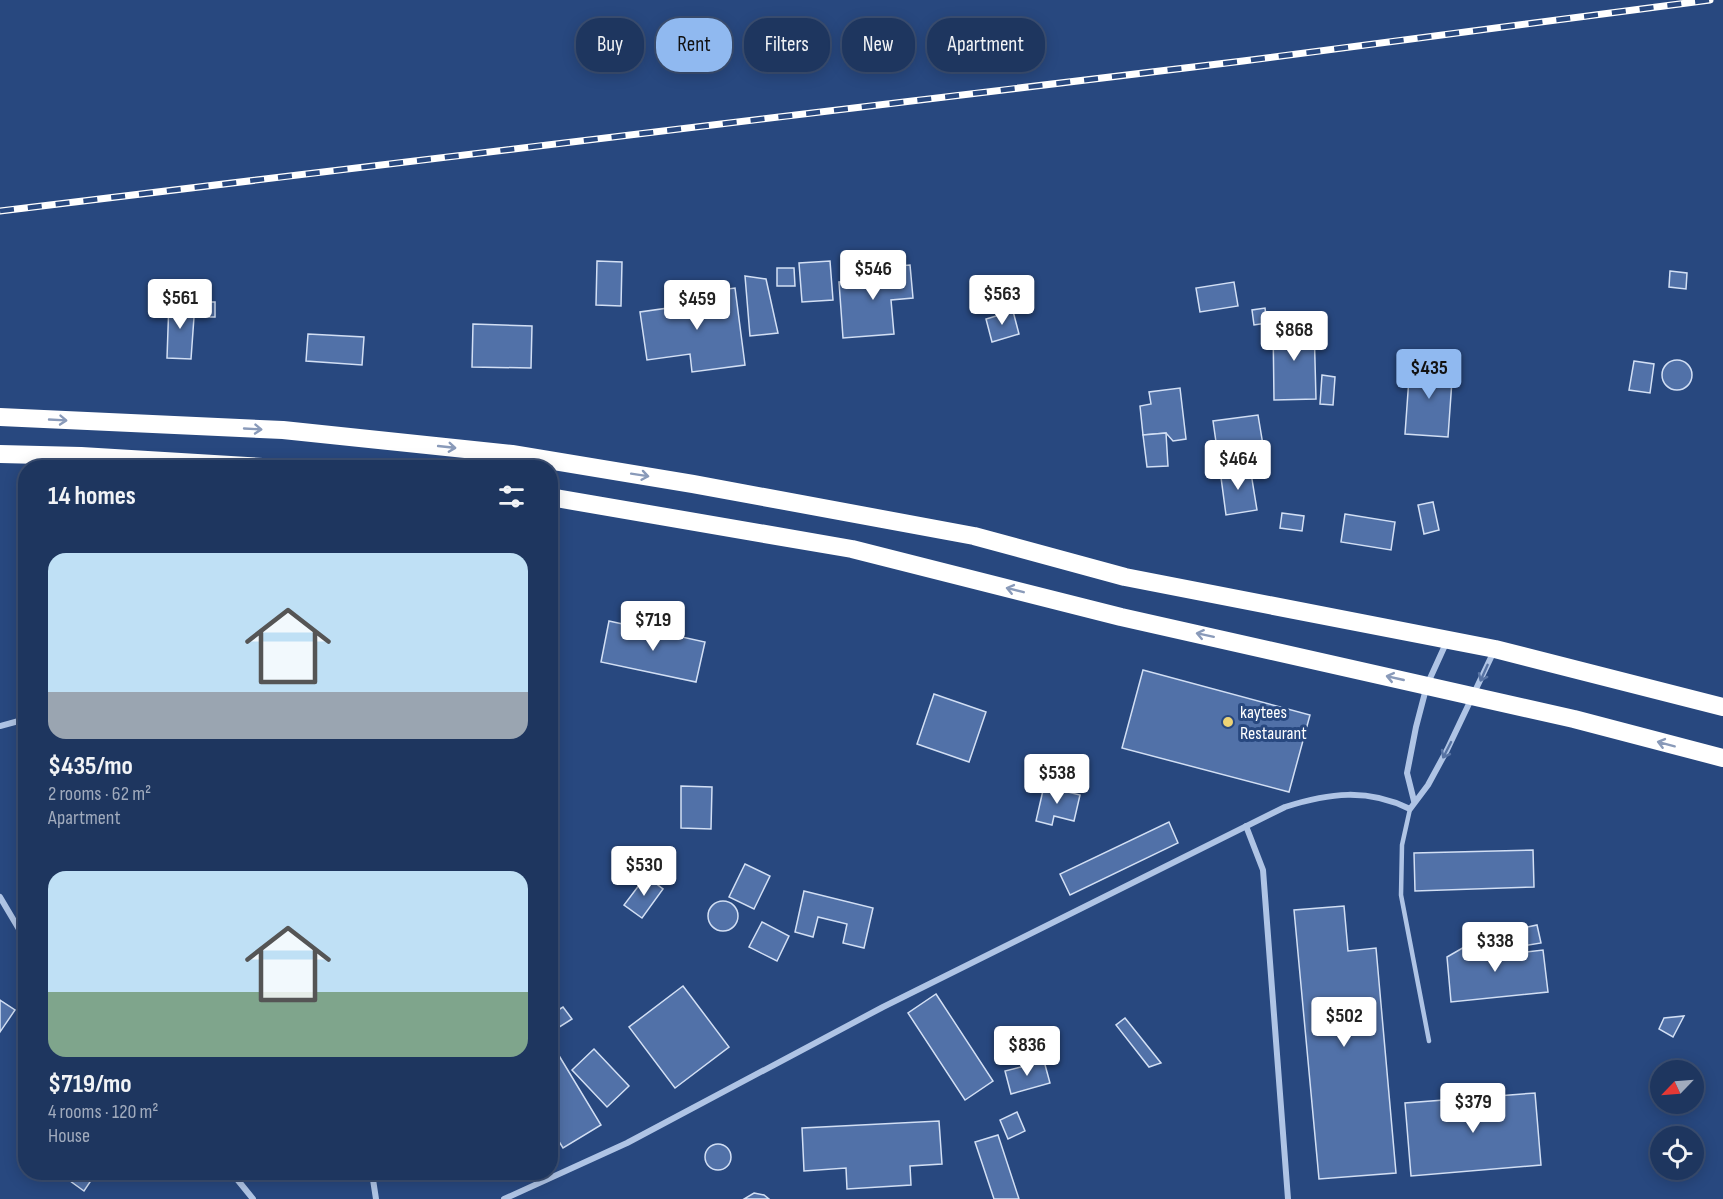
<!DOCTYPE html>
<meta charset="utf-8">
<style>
body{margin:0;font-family:"Sofia Sans Condensed",sans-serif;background:#2b4168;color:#f1f3f6;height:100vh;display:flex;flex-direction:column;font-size:22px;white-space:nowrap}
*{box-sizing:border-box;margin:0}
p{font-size:20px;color:#a1abbd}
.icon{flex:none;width:33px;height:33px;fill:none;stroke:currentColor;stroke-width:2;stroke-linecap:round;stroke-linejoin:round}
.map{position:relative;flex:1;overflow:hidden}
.panel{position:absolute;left:18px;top:460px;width:540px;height:720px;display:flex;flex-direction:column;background:#1e365f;border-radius:24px;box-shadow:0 3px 15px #0003,0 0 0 2px #3c5074}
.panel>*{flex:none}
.hud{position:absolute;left:576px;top:18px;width:570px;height:54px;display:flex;gap:12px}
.needle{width:39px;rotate:245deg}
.fabs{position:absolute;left:1650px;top:1060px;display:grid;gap:12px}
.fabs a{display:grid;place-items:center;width:54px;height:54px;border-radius:50%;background:#1e365f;box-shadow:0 3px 15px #0003,0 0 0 2px #3c5074;font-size:30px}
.price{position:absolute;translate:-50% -51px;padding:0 14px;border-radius:6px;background:#fff;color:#222;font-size:20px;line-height:39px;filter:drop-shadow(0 2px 3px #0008)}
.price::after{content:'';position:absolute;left:50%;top:36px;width:18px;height:14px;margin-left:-9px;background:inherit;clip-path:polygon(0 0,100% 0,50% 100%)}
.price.current{background:#90b9f0;color:#111}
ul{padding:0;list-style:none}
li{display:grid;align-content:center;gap:12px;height:318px;padding:0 30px}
li span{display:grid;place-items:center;height:186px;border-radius:18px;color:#555}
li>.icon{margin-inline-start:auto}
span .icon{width:108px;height:108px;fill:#fffc;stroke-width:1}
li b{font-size:26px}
h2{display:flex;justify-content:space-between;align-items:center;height:72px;padding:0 30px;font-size:26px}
.pill{padding:0 21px;border-radius:24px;background:#1e365f;box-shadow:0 3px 15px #0003,0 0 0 2px #3c5074;font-size:21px;line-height:54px}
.pill.current{background:#90b9f0;color:#111}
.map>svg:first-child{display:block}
.building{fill:#5171a8;stroke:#d2dff4;stroke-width:1.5}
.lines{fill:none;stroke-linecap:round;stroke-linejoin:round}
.lane{stroke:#afc4e5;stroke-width:4.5}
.street{stroke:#afc4e5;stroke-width:6}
.highway{stroke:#fff;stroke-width:18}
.rail-casing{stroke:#fff;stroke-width:7}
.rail{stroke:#28487f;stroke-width:4.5;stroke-dasharray:14;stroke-linecap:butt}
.oneway{stroke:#899ab9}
.oneway2{stroke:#5773a3}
.poi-dot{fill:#edd375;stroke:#28487f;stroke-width:2}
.labels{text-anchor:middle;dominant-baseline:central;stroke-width:6;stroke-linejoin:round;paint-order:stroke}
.poi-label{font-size:18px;fill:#fff;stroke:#28487f;text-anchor:start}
</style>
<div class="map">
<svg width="1723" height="1199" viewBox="0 0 1723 1199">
<rect width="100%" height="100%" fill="#28487f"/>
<g class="building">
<polygon points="597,261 622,262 621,306 596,305"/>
<polygon points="830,261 833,300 802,302 799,263"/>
<polygon points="910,265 913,298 891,300 894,334 843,338 839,282 854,281 853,276 869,275 871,268"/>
<polygon points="777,268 794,268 795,286 777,286"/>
<polygon points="1670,271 1687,273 1686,289 1669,287"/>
<polygon points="745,276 766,279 778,333 750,336"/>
<polygon points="1234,282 1238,306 1200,312 1196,288"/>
<polygon points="735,288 745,365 692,372 690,354 647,360 640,312 682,306 681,295"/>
<polygon points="169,301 195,303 191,359 167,358"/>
<rect x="198" y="302" width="17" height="15"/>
<polygon points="1265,308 1267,323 1254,325 1252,310"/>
<polygon points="1013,311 1019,334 992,342 986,319"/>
<polygon points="473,324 532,326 531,368 472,367"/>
<polygon points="1273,324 1314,324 1316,399 1274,400"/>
<polygon points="308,334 364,337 362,365 306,361"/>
<circle cx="1677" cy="375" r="15"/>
<polygon points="1634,361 1654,364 1650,393 1629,390"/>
<polygon points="1410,364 1453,366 1448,437 1405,434"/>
<polygon points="1322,375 1335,377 1333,405 1320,404"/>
<polygon points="1180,388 1186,439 1173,441 1166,433 1143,435 1140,406 1151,404 1149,392"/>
<polygon points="1258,415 1266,463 1220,470 1213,421"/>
<polygon points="1166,433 1168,466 1147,467 1143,435"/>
<polygon points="1250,467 1257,510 1226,515 1220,470"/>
<polygon points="1433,502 1439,530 1424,534 1418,505"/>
<polygon points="1282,513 1304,516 1302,531 1280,528"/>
<polygon points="1345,514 1395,522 1391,550 1341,542"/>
<polygon points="609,621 705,642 696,682 601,662"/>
<polygon points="1143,670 1310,715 1289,792 1122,748"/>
<polygon points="934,694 986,712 969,762 917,744"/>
<polygon points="681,786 712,787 711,829 681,828"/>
<polygon points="1044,786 1080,795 1074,821 1054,816 1052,825 1036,821"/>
<polygon points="1169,822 1178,843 1070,895 1060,874"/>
<polygon points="1533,850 1534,887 1415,891 1414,853"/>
<polygon points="745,864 770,876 754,909 729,897"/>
<polygon points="646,876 663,889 642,918 624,905"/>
<polygon points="804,891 873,908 864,948 843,943 847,924 818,917 813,937 795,932"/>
<circle cx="723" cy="916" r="15"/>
<polygon points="1344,906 1348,951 1376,948 1396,1173 1319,1179 1294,910"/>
<polygon points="762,922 789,936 777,961 749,947"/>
<polygon points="1537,925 1541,943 1517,947 1514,930"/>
<polygon points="1494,943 1509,954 1543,950 1548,992 1451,1002 1447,957 1466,946"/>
<polygon points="683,986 729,1047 675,1088 629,1027"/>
<polygon points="936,994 993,1081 965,1100 908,1013"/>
<polygon points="0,1000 15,1010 0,1032"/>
<polygon points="563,1007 572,1019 550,1033 550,1015"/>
<polygon points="1684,1016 1673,1037 1659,1029 1664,1018"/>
<polygon points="1125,1018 1161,1063 1149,1067 1116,1025"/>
<polygon points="555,1049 601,1125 563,1148 550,1127 550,1052"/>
<polygon points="594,1049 629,1086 607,1107 572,1070"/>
<polygon points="1044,1061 1050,1083 1011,1094 1005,1071"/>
<polygon points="1535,1093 1541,1165 1411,1176 1405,1103"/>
<polygon points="1017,1112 1025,1131 1008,1139 1000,1120"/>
<polygon points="939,1121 942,1164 910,1166 911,1185 847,1189 846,1168 804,1171 802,1128"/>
<polygon points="998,1135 1019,1199 994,1199 975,1142"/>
<circle cx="718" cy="1157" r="13"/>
<polygon points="59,1173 96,1173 84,1191"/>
<polygon points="754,1193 764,1195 769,1199 744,1199"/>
</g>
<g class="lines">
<polyline class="lane" points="1410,809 1402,845 1401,895 1429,1041"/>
<g class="street">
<polyline points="0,726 26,719"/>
<polyline points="1414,801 1407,773 1416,727 1427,685 1447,641"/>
<polyline points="1246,826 1263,870 1288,1199"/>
<polyline points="0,897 26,941"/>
<polyline points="232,1173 253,1199"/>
<polyline points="372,1173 376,1199"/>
<path d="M504 1199 627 1143 883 1007 1285 807C1329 793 1367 788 1410 809L1428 785 1447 750 1494 651"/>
</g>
<g class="highway">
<polyline points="0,417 283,430 512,454 693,484 974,536 1125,577 1495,649 1723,707"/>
<polyline points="0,454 81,456 280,468"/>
<polyline points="550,497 852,549 1121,617 1574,719 1723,758"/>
</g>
<defs>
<polyline id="rail" points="0,211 1243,61 1710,0"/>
</defs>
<use href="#rail" class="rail-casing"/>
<use href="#rail" class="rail"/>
</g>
<defs><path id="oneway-shaft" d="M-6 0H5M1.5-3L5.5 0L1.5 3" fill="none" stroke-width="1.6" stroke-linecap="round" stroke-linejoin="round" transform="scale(1.5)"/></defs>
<g class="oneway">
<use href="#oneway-shaft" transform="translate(58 420) rotate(3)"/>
<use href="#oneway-shaft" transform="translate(253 429) rotate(3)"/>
<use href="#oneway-shaft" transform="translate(447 447) rotate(6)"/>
<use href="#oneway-shaft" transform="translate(640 475) rotate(9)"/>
<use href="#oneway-shaft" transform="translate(1015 590) rotate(-166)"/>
<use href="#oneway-shaft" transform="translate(1205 635) rotate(-168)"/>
<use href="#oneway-shaft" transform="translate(1395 678) rotate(-167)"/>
<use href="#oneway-shaft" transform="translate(1666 744) rotate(-165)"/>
</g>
<g class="oneway2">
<use href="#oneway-shaft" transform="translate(1484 673) rotate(114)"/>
<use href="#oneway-shaft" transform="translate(1447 750) rotate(117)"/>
</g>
<circle class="poi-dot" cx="1228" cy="722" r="6"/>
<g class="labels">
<g class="poi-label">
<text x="1240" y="712">kaytees<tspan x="1240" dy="21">Restaurant</tspan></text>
</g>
</g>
</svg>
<div class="fabs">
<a><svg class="needle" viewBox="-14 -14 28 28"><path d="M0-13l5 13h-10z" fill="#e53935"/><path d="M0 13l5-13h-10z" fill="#a1abbd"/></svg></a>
<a><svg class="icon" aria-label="locate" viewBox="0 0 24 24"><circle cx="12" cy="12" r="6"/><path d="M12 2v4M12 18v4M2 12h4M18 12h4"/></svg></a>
</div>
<b class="price" style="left:873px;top:301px">$546</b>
<b class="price" style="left:1002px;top:326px">$563</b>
<b class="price" style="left:180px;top:330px">$561</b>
<b class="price" style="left:697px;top:331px">$459</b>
<b class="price" style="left:1294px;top:362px">$868</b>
<b class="price current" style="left:1429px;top:400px">$435</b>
<b class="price" style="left:1238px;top:491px">$464</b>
<b class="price" style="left:653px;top:652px">$719</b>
<b class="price" style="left:1057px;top:805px">$538</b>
<b class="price" style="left:644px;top:897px">$530</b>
<b class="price" style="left:1495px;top:973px">$338</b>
<b class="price" style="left:1344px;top:1048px">$502</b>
<b class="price" style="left:1027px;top:1077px">$836</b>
<b class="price" style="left:1473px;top:1134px">$379</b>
<div class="hud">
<a class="pill">Buy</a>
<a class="pill current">Rent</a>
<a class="pill">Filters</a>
<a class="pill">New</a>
<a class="pill">Apartment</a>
</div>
<section class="panel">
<h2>14 homes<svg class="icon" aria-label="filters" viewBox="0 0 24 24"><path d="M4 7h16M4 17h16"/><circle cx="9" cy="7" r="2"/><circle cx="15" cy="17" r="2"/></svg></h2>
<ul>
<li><span style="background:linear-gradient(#bfe0f5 75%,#9aa5b1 0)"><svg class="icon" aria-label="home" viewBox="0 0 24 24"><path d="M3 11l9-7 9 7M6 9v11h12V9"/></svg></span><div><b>$435/mo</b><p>2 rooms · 62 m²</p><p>Apartment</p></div></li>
<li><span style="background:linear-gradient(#bfe0f5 65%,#7fa58c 0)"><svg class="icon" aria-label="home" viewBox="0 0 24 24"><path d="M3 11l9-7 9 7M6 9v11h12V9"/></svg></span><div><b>$719/mo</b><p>4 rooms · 120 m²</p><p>House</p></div></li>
</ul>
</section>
</div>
